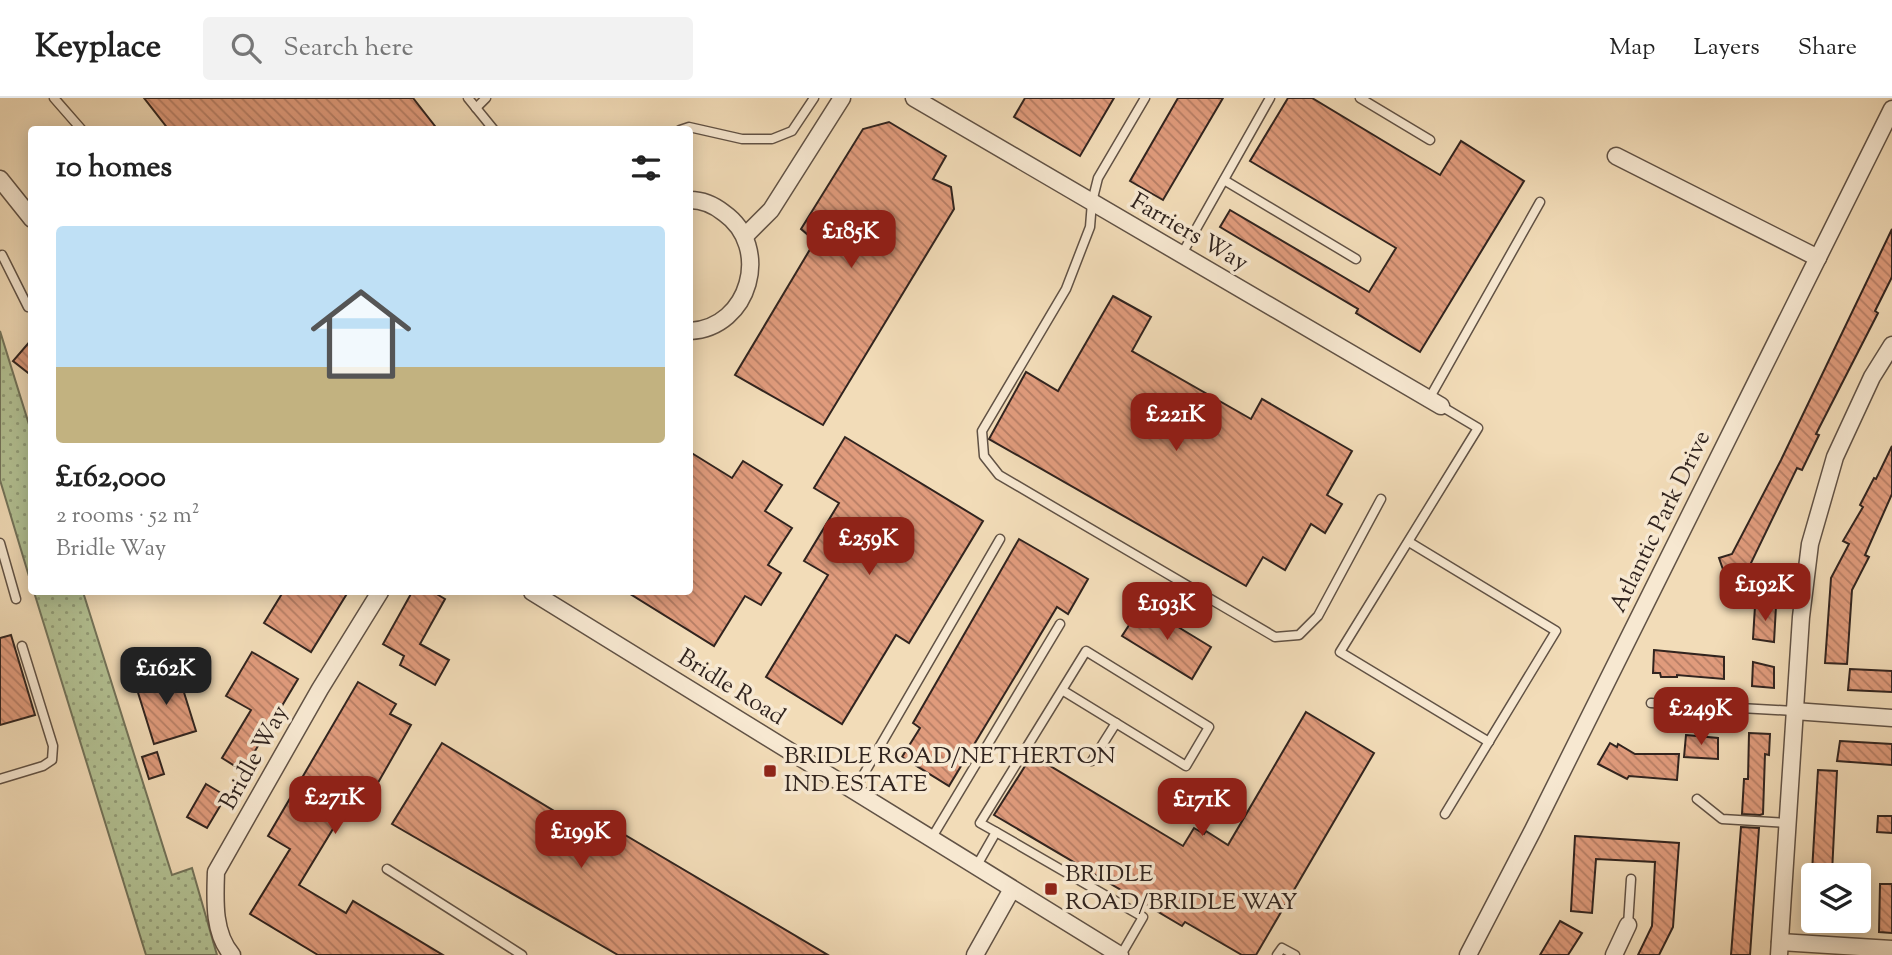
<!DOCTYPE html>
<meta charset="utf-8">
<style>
body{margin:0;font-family:"Sorts Mill Goudy",serif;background:#f2f2f2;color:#222;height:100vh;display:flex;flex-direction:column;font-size:26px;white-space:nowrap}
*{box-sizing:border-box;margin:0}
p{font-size:23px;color:#767676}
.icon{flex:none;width:38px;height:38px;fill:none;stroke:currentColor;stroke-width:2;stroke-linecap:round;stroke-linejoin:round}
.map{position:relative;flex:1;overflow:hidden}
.drawer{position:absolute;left:28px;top:28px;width:665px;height:469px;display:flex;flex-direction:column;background:#fff;border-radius:7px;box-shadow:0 4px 18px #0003}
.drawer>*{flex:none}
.buttons{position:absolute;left:1801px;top:765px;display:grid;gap:14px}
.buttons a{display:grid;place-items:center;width:70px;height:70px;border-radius:7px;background:#fff;box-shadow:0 4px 18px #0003;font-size:35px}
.price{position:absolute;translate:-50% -60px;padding:0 16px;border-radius:14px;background:#8f2418;color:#fff;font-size:23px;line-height:46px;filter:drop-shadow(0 2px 4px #0008)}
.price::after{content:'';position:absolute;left:50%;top:42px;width:21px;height:16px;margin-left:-10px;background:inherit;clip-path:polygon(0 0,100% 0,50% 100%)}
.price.active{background:#222;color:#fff}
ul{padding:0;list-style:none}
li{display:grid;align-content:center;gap:14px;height:371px;padding:0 28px}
li span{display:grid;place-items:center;height:217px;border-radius:7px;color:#555}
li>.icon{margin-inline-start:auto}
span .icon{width:126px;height:126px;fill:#fffc;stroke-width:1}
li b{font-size:30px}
h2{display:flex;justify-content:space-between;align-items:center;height:84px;padding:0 28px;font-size:30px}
header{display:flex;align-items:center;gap:42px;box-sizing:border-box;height:98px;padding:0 35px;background:#fff;border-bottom:2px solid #e0e0e0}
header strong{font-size:33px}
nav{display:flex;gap:38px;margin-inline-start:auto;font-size:24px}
.search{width:490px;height:63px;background:#f2f2f2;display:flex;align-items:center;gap:18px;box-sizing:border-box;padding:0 24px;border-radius:7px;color:#767676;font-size:26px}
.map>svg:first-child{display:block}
.grass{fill:url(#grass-dots);stroke:#72735a;stroke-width:2}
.building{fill:url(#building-back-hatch);stroke:#31241f;stroke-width:2}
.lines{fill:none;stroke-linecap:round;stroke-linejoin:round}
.service-casing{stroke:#615245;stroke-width:11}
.minor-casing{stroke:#615245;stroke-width:19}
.service{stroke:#f7e8d1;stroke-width:8}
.minor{stroke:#f7e8d1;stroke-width:16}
.poi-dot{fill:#8f2418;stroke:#f7e8d1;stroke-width:2.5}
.labels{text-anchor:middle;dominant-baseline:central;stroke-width:7;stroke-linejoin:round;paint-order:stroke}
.street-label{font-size:24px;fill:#31241f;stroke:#f7e8d1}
.poi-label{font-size:24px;fill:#31241f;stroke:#f7e8d1;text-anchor:start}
</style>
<header>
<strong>Keyplace</strong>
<div class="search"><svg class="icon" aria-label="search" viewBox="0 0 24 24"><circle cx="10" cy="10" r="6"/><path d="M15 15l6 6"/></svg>Search here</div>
<nav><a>Map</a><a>Layers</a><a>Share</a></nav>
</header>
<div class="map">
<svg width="1892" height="857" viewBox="0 0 1892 857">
<defs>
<pattern id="grass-dots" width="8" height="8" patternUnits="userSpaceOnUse" patternTransform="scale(1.75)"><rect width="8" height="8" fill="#b3c294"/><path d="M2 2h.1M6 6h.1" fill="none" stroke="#929d78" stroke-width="1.8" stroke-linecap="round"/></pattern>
<pattern id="building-back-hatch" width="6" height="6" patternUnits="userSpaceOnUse" patternTransform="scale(1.75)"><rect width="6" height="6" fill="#e09b7c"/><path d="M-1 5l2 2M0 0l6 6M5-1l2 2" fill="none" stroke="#b67e65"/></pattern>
</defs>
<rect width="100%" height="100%" fill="#f2dcb8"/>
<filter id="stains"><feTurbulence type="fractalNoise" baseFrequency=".00286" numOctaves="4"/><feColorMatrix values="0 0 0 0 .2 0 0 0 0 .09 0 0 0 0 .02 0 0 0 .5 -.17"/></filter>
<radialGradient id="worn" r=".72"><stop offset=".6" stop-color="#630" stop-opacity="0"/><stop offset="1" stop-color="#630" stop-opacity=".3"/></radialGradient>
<g class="grass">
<polygon points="0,233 31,333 31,485 0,382"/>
<polygon points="34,494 83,494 172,777 192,770 217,857 146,857"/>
</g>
<g class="building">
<polygon points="144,0 413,0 438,32 169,32"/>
<polygon points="1025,0 1114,0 1080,58 1014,19"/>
<polygon points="1178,0 1223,0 1163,102 1130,83"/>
<polygon points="1288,0 1312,0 1440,77 1461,43 1524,83 1420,254 1356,215 1358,211 1220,129 1230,112 1369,194 1396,150 1250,63"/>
<polygon points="889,24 946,58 933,81 951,89 954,111 823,327 735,277 815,143 801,131 863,31"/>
<polygon points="1892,131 1892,179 1875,213 1878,215 1816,336 1819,337 1802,372 1797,370 1750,467 1752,475 1750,476 1758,502 1736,509 1719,460 1732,456 1781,362"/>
<polygon points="1113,198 1151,219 1132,253 1251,321 1262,301 1352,353 1327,397 1342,406 1325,435 1311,426 1285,472 1263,459 1246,488 989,341 1026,274 1058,293"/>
<polygon points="32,241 32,278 13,263"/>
<polygon points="845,339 983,423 909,545 896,537 842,626 766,579 828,477 804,463 839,405 814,390"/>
<polygon points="1892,348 1892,396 1865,457 1869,459 1852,492 1847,566 1825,565 1831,480 1849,446 1843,443 1863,409 1860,407 1874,380 1876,381"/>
<polygon points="690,354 732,380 743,363 782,387 765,413 792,430 768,467 781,475 761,507 745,498 714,548 627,494 690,494"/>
<polygon points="1019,441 1088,481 1068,516 1057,509 949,688 902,659 920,630 913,625"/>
<polygon points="283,494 348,494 311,554 264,525"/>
<polygon points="412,494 433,494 445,501 420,546 449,562 435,587 400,567 404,558 383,546"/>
<polygon points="1142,507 1211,549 1192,581 1122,538"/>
<polygon points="1755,508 1776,508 1774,544 1753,541"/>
<polygon points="11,537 35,617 0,627 0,540"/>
<polygon points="1654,552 1724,559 1724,581 1677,577 1677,579 1661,579 1660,575 1653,575"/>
<polygon points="252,554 298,581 243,673 222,660 251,612 226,598"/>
<polygon points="1753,564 1774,569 1774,590 1752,588"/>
<polygon points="1850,571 1892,573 1892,594 1848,592"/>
<polygon points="177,572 196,633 154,646 135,585"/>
<polygon points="358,584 396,606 390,616 411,627 375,690 362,683 299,787 346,815 353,803 443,857 318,857 250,816 290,751 268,738"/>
<polygon points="1306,614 1374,655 1256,857 1242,857 1185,824 1182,828 994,717 1032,657 1183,748 1194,730 1204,736 1206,733 1228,747"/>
<polygon points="1749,635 1770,636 1769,657 1765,656 1763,716 1760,717 1742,716 1744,681 1748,681"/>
<polygon points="1686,637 1718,640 1718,661 1684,659"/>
<polygon points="1840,643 1892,646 1892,667 1837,663"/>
<polygon points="442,645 584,731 593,718 828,857 618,857 392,726"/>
<polygon points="1610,645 1617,649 1618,646 1635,656 1679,656 1677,682 1629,678 1627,681 1598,666"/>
<polygon points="157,654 164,676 149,681 142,659"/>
<polygon points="1818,672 1837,673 1832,775 1812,774"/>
<polygon points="206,686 226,698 207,730 187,719"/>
<polygon points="1878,718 1892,718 1892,735 1877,734"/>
<polygon points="1741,729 1759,730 1750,857 1731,857"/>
<polygon points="1575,738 1679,745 1673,829 1659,857 1638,857 1652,828 1655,764 1596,761 1592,815 1571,813"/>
<polygon points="1880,786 1892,786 1892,835 1879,834"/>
<polygon points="1560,823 1582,835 1568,857 1540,857"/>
</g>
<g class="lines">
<defs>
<g id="service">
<polyline points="54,0 82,32"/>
<polyline points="468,0 494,32"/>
<polyline points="1145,0 1098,80 1092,104 1090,129 1066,191 982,333 984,358 999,377 1275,539 1299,537 1318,518 1381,401"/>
<polyline points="1360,0 1430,42"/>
<polyline points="476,10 486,0"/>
<polyline points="680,32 689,29 742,41 772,41 792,33 814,0"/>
<polyline points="1224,82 1356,161"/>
<polyline points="1182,156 1270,0"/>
<polyline points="2,157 28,209 32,206"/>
<polyline points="1429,301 1540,104"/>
<polyline points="1441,308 1478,330 1340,554 1489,644"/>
<polyline points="1409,444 1556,533 1445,716"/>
<polyline points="0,445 16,501"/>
<polyline points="1651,605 1794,613"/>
<polyline points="1092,663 1116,625"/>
<polyline points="0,681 43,668 52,662 53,648 22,548"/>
<polyline points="854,693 1000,441"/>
<polyline points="1697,701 1722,721 1787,725"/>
<polyline points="996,734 980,725 1086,553 1209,629 1186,668 1062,592"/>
<polyline points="931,741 1060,526"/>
<polyline points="976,769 996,734 1143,819 1121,857"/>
<polyline points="387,771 522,857"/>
<polyline points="1628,827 1631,781"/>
<polyline points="1277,857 1282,850 1295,857"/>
</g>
<g id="minor">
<polyline points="914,0 1441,308"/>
<polyline points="1616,58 1818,160"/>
<polyline points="0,81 32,121"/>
<path d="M690 102C703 102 714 107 724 115 772 149 750 230 690 233"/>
<polyline points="745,138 771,112 842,0"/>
<polyline points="532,494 1120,857"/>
<polyline points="1794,613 1892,620"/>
<polyline points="1780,844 1892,851"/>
<path d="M232 857C213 835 215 802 216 774L320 591 380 494"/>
<polyline points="975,857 1012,791"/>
<polyline points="1468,857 1533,732 1892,11"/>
<polyline points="1614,857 1628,827"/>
<polyline points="1779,857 1801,519 1810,446 1835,359 1872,279 1892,247"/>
</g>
</defs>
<use href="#service" class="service-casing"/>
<use href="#minor" class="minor-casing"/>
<use href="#service" class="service"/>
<use href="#minor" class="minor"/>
</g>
<g class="poi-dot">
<rect x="763" y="666" width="14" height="14" rx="3.5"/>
<rect x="1044" y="784" width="14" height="14" rx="3.5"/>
</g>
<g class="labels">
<g class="street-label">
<text transform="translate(1189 135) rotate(30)">Farriers Way</text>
<text transform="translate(1661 424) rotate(-64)">Atlantic Park Drive</text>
<text transform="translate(731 590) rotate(32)">Bridle Road</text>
<text transform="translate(255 660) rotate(-61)">Bridle Way</text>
</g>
<g class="poi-label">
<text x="784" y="659">BRIDLE ROAD/NETHERTON<tspan x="784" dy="28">IND ESTATE</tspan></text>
<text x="1065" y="777">BRIDLE<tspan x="1065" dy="28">ROAD/BRIDLE WAY</tspan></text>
</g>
</g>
<rect width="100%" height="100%" filter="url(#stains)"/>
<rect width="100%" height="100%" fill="url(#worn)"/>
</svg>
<div class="buttons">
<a><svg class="icon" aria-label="layers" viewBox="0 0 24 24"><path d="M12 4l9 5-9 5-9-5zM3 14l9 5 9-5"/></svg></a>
</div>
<b class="price" style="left:851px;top:172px">£185K</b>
<b class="price" style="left:1176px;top:355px">£221K</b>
<b class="price" style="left:869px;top:479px">£259K</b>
<b class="price" style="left:1765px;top:525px">£192K</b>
<b class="price" style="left:1167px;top:544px">£193K</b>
<b class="price active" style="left:166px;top:609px">£162K</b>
<b class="price" style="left:1701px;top:649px">£249K</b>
<b class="price" style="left:335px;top:738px">£271K</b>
<b class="price" style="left:1202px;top:740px">£171K</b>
<b class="price" style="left:581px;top:772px">£199K</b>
<section class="drawer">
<h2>10 homes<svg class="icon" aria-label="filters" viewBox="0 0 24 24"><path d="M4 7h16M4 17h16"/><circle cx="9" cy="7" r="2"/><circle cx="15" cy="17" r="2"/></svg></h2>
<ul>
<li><span style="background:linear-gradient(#bfe0f5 65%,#c2b280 0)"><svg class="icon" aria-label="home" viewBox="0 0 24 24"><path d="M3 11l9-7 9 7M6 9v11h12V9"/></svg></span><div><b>£162,000</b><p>2 rooms · 52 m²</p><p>Bridle Way</p></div></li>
</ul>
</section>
</div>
